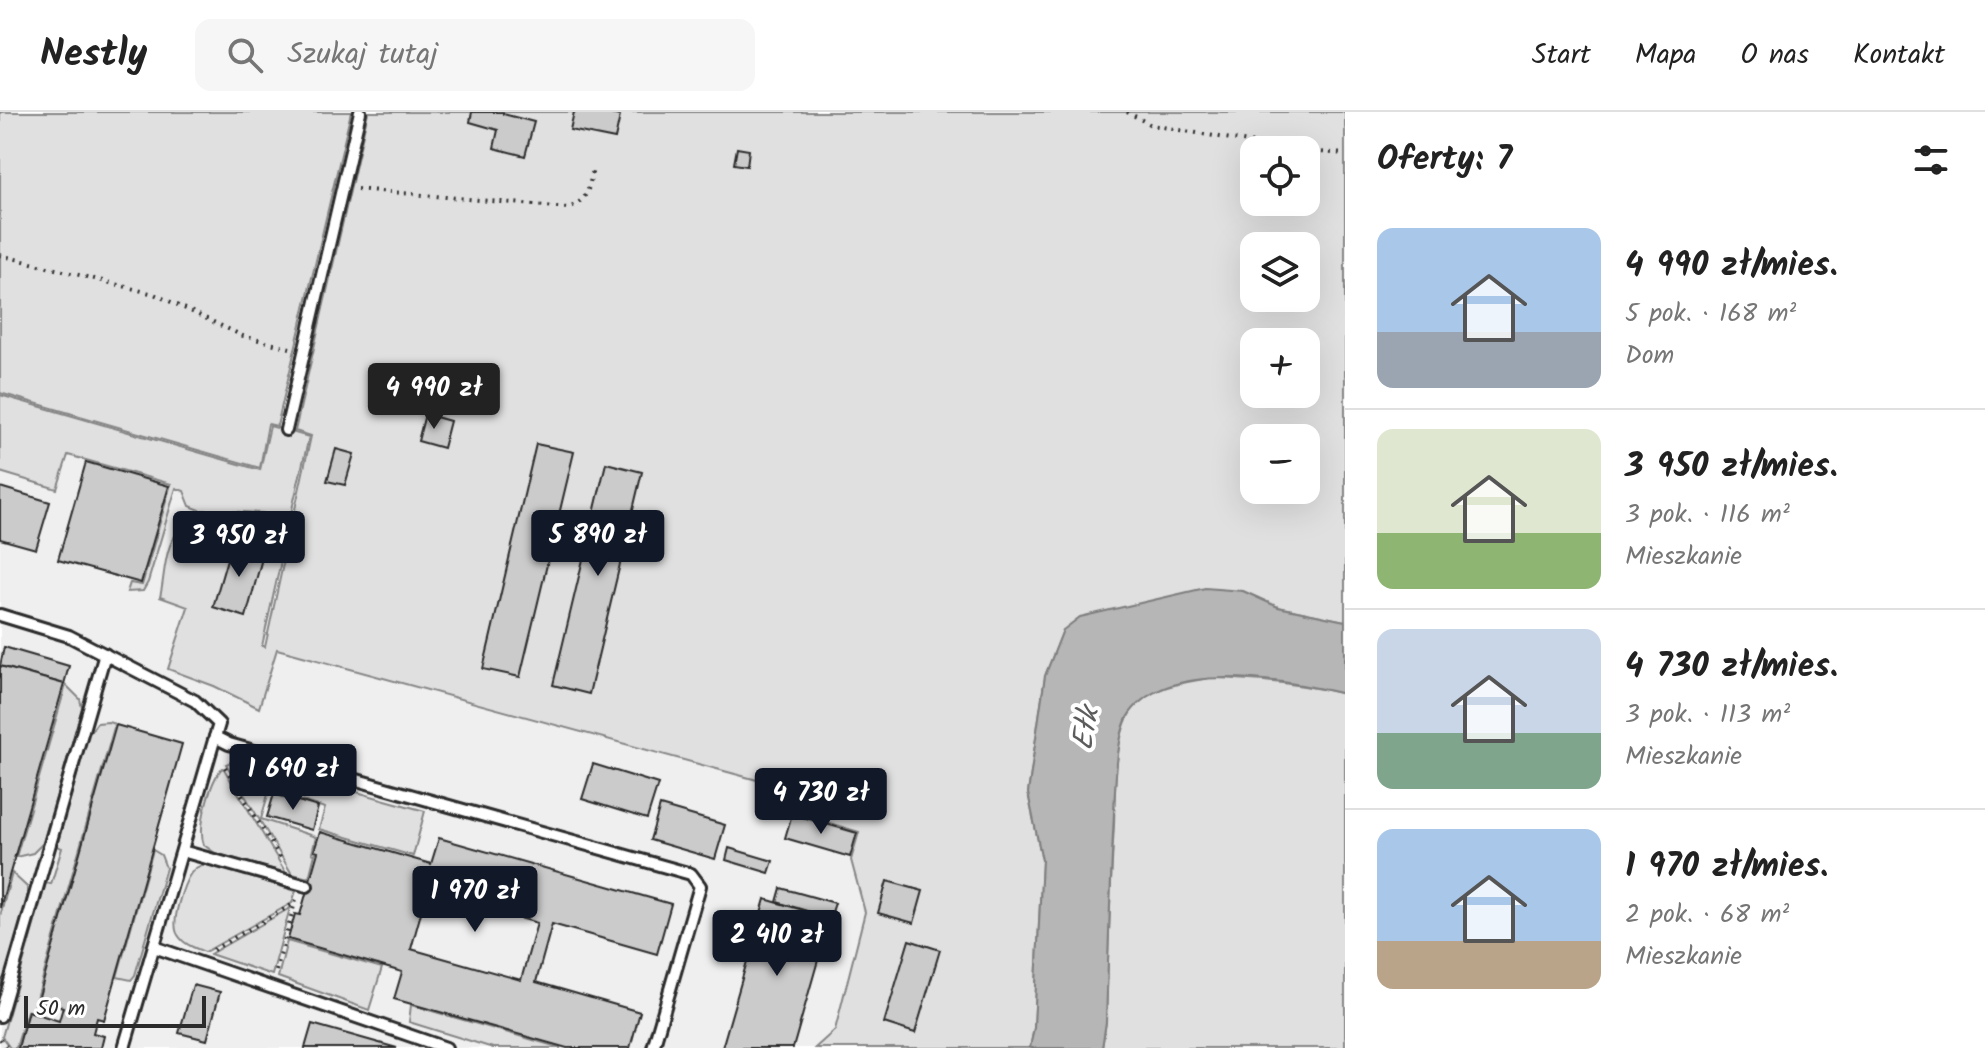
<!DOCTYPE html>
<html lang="pl">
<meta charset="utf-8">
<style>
body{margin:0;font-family:Kalam,sans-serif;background:#f6f6f6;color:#222;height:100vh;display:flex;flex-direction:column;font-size:30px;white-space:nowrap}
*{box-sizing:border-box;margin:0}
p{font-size:26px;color:#767676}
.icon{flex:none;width:44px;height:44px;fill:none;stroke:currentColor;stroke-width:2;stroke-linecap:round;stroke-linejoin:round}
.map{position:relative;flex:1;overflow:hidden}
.side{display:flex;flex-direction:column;background:#fff;width:640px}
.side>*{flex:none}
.fabs{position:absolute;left:1240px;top:24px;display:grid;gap:16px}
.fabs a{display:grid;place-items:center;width:80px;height:80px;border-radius:16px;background:#fff;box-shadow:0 8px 32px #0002;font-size:40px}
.scale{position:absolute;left:24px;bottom:20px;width:182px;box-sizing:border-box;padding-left:8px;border:4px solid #2b2b2b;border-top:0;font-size:22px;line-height:28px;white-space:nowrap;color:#2b2b2b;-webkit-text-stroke:6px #fff;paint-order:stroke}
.price{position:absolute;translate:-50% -68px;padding:0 18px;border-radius:8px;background:#111827;color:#fff;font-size:26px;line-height:52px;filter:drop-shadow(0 2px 4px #0008)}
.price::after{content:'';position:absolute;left:50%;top:48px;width:24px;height:18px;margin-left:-12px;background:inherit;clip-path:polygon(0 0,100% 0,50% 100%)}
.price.active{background:#222;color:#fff}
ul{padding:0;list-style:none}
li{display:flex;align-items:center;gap:24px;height:200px;padding:0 32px}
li+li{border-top:2px solid #e0e0e0}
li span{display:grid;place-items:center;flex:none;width:224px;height:160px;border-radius:16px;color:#555}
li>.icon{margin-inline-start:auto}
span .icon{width:96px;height:96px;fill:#fffc;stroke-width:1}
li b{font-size:34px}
h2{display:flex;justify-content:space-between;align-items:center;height:96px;padding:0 32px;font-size:34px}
header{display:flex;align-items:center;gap:48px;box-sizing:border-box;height:112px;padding:0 40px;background:#fff;border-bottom:2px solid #e0e0e0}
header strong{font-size:38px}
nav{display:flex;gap:44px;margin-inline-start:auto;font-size:28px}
.search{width:560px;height:72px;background:#f6f6f6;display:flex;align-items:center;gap:20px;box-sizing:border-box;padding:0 28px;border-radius:16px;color:#767676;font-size:30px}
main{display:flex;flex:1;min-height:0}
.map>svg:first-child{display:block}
.built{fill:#efefef}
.green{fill:#e0e0e0;stroke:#868686;stroke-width:2;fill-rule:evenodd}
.water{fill:#b6b6b6;stroke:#7e7e7e;stroke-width:2}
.building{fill:#cbcbcb;stroke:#2b2b2b;stroke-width:2;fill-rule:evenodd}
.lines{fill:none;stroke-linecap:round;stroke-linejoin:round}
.service-casing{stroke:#2b2b2b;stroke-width:16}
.path{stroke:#2b2b2b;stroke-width:4;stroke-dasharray:2 6;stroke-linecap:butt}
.service{stroke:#fff;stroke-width:10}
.labels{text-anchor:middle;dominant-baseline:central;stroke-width:8;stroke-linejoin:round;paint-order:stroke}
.water-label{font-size:30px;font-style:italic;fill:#5c5c5c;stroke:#fff}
</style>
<header>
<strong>Nestly</strong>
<div class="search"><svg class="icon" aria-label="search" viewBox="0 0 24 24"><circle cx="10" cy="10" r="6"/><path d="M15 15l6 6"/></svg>Szukaj tutaj</div>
<nav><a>Start</a><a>Mapa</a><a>O nas</a><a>Kontakt</a></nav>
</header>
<main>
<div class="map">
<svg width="1345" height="936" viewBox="0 0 1345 936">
<rect width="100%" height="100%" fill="#fff"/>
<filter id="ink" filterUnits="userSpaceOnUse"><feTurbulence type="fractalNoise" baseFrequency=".0125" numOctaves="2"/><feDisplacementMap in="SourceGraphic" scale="16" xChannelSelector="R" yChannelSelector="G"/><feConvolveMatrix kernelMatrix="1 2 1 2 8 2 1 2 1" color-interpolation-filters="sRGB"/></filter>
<g filter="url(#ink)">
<polygon class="built" points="0,282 260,357 269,313 309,324 263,534 940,719 963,936 0,936"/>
<g class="green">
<polygon points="0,0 351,0 277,314 268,312 260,356 0,281"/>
<path d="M368 0H1345V509L1278 495 1243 479 1063 518 1045 564 1028 681 1042 748 1034 916 1030 936H815L835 918 865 800 851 748 859 720 786 698 790 677 277 537 259 596 214 574 168 557 188 495 160 485C166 463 162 421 191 413L283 440 262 534 265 535 311 324 295 319ZM1254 38H1306V90H1254ZM1254 134H1306V186H1254ZM1254 230H1306V282H1254ZM1254 326H1306V378H1254Z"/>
<polygon points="0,283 260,358 270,314 309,325 289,410 262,401 200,398 190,394 184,379 176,376 148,470 143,479 127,480 130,471 142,473 171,372 68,343 57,377 0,360"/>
<path d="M1210 566C1255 567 1301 572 1345 582V936H1102L1106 910C1108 844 1110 779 1114 713 1115 682 1114 631 1129 603 1144 575 1182 571 1210 566Z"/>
<polygon points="66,573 80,587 82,596 43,731 33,741 16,745"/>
<polygon points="108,610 115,612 33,900 27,899 16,936 10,936 2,925 46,771 51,772 62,736 57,734 88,623 97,611"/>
<polygon points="238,647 425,699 413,744 319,717 325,696 269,679 261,707 316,725 312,741 315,742 309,766 292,762 226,652"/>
<path d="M222 656 224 657 286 761 215 741 204 733C197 715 210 670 222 656Z"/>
<polygon points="153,738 161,743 166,756 135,863 131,868 117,865"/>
<path d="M207 752 296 779 292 791 205 840C195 836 184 833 178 823 170 812 183 772 191 761 195 755 200 753 207 752Z"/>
<polygon points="12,761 27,775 27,786 5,864 0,871 0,804"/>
<polygon points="290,796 272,863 210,842"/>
<polygon points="287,829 382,856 369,898 278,865"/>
<polygon points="411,893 561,936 493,936 409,910"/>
</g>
<path class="water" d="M1205 476 1243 479 1278 495 1345 509V582C1289 569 1170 546 1130 601 1114 623 1115 693 1113 721 1110 784 1108 847 1106 910L1102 936H1030L1034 916 1042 748 1028 681 1045 564 1063 518 1080 505Z"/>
<g class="building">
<polygon points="472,0 503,0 503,2 534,10 525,44 494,36 498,18 470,10"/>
<polygon points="574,0 601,0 620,4 615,27 570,18"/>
<polygon points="737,36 749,38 747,54 734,52"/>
<polygon points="425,302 450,309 443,336 418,329"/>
<polygon points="536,332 574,340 520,565 483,557"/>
<polygon points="336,337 354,342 345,373 327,369"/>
<polygon points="86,350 169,374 141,471 58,448"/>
<polygon points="606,351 642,360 589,582 553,573"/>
<polygon points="0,375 50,390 36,437 0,427"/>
<polygon points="232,430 264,439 246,505 213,495"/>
<polygon points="4,535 69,554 64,572 0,554"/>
<polygon points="0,554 64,572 0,796"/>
<polygon points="116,613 182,632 104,908 97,906 93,921 104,924 101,936 18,936 28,899 59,909 63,895 38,888"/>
<polygon points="593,652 658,672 647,707 582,687"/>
<polygon points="274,682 318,695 312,718 267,705"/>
<polygon points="660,694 725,713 715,747 650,728"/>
<polygon points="792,702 857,721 850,745 785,726"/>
<path d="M320 720 431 752 439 726 671 792 657 842 552 812 536 870 640 900 630 936H567L394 887 402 860 288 827 295 802 300 803 318 740 314 739ZM427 779 537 811 521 868 411 837Z"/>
<polygon points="729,736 773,749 769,761 726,748"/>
<polygon points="887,769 923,779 914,811 878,801"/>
<polygon points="781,776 835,791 830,806 777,790"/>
<polygon points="765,787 830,806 793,936 722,936"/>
<polygon points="909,828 940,838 915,921 884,911"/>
<polygon points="193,873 220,880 207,928 179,921"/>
<polygon points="312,912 397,936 305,936"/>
</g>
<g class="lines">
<defs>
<g id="service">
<polyline points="286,318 360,0"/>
<polyline points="0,503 69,524 195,589 219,612 215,625 229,632 691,762 700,774 653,936"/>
<polyline points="182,739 307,774"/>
<polyline points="154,835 446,936"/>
<polyline points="0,904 105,542"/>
<polyline points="124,936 215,625"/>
</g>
</defs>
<use href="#service" class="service-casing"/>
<g class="path">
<polyline points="1127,0 1151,13 1294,38"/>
<polyline points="1306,39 1345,42"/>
<path d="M357 77 568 96C589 88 588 77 593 57"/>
<polyline points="0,143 154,182 243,224 290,236"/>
<polyline points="225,655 283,750"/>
<polyline points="213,838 295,791"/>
<polyline points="276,859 296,787"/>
<polyline points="0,927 7,936"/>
</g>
<use href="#service" class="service"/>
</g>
</g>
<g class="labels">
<g class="water-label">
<text transform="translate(1087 617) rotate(-80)">Ełk</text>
</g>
</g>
</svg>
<div class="fabs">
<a><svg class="icon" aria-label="locate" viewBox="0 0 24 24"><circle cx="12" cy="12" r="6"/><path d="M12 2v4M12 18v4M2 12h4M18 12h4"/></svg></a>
<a><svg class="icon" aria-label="layers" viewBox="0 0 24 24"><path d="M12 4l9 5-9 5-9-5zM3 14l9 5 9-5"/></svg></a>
<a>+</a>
<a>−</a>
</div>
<div class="scale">50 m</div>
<b class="price active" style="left:434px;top:319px">4 990 zł</b>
<b class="price" style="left:598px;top:466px">5 890 zł</b>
<b class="price" style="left:239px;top:467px">3 950 zł</b>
<b class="price" style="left:293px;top:700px">1 690 zł</b>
<b class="price" style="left:821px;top:724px">4 730 zł</b>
<b class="price" style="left:475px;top:822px">1 970 zł</b>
<b class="price" style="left:777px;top:866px">2 410 zł</b>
</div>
<section class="side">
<h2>Oferty: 7<svg class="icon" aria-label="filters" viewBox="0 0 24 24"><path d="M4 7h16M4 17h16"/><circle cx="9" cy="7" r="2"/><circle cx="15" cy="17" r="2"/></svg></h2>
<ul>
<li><span style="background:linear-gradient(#a9c7e8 65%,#9aa5b1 0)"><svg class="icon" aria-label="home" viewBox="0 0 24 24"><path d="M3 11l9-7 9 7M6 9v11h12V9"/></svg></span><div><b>4 990 zł/mies.</b><p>5 pok. · 168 m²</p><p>Dom</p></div></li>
<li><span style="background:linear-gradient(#dfe7d0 65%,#8fb573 0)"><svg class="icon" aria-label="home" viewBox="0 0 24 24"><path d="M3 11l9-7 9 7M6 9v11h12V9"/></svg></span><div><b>3 950 zł/mies.</b><p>3 pok. · 116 m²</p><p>Mieszkanie</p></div></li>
<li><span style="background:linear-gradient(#c9d6e8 65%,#7fa58c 0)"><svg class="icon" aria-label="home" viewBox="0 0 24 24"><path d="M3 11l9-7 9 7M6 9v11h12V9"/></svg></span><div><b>4 730 zł/mies.</b><p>3 pok. · 113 m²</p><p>Mieszkanie</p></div></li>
<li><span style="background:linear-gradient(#a9c7e8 70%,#b9a48a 0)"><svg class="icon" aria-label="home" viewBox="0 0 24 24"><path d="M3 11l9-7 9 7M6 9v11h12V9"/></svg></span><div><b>1 970 zł/mies.</b><p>2 pok. · 68 m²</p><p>Mieszkanie</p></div></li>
</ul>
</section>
</main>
